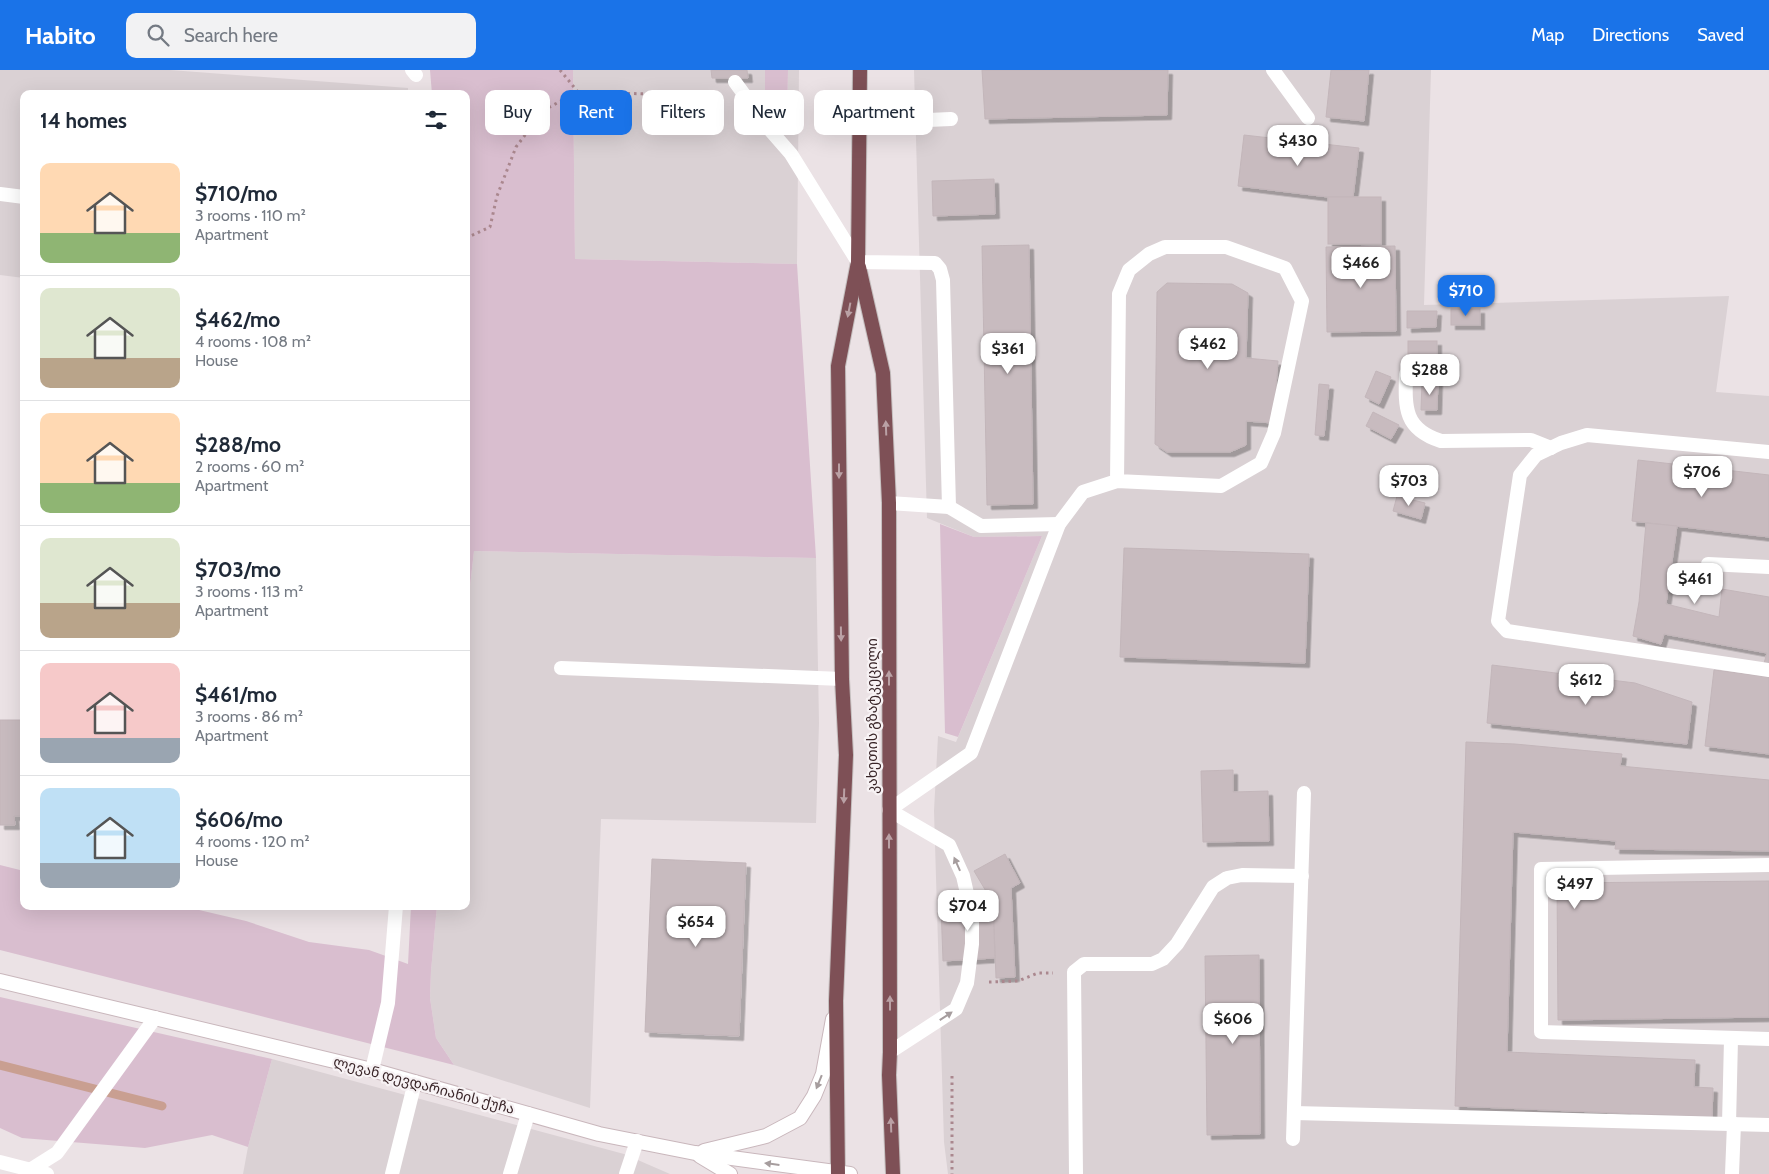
<!DOCTYPE html>
<meta charset="utf-8">
<style>
body{margin:0;font-family:Cabin,"Noto Sans Georgian",sans-serif;background:#f2f2f3;color:#1f2937;height:100vh;display:flex;flex-direction:column;font-size:19px;white-space:nowrap}
*{box-sizing:border-box;margin:0}
p{font-size:16px;color:#747a83}
.icon{flex:none;width:28px;height:28px;fill:none;stroke:currentColor;stroke-width:2;stroke-linecap:round;stroke-linejoin:round}
.map{position:relative;flex:1;overflow:hidden}
.sheet{position:absolute;left:20px;top:20px;width:450px;height:820px;display:flex;flex-direction:column;background:#fff;border-radius:10px;box-shadow:0 5px 20px #0002}
.sheet>*{flex:none}
.banner{position:absolute;left:485px;top:20px;width:475px;height:45px;display:flex;gap:10px}
.price{position:absolute;translate:-50% -42px;padding:0 11px;border-radius:10px;background:#fff;color:#222;font-size:16px;line-height:32px;filter:drop-shadow(0 1px 2px #0008)}
.price::after{content:'';position:absolute;left:50%;top:30px;width:15px;height:11px;margin-left:-8px;background:inherit;clip-path:polygon(0 0,100% 0,50% 100%)}
.price.active{background:#1a73e8;color:#fff}
ul{padding:0;list-style:none}
li{display:flex;align-items:center;gap:15px;height:125px;padding:0 20px}
li+li{border-top:1px solid #e0e1e3}
li span{display:grid;place-items:center;flex:none;width:140px;height:100px;border-radius:10px;color:#555}
li>.icon{margin-inline-start:auto}
span .icon{width:60px;height:60px;fill:#fffc;stroke-width:1}
li b{font-size:21px}
h2{display:flex;justify-content:space-between;align-items:center;height:60px;padding:0 20px;font-size:21px}
.pill{padding:0 18px;border-radius:10px;background:#fff;box-shadow:0 5px 20px #0002;font-size:18px;line-height:45px}
.pill.active{background:#1a73e8;color:#fff}
header{display:flex;align-items:center;gap:30px;box-sizing:border-box;height:70px;padding:0 25px;background:#1a73e8;color:#fff}
header strong{font-size:24px}
nav{display:flex;gap:28px;margin-inline-start:auto;font-size:18px}
.search{width:350px;height:45px;background:#f2f2f3;display:flex;align-items:center;gap:12px;box-sizing:border-box;padding:0 18px;border-radius:10px;color:#747a83;font-size:19px}
.map>svg:first-child{display:block}
.built{fill:#dad1d4}
.green{fill:#d9becf}
.lines{fill:none;stroke-linecap:round;stroke-linejoin:round}
.stream{stroke:#c99f91;stroke-width:9}
.building{fill:#c8bbbf;stroke:#c3b6ba;filter:url(#shadow)}
.secondary-casing{stroke:#c9b7bc;stroke-width:16}
.trunk-casing{stroke:#c4bebe;stroke-width:16}
.path{stroke:#aa878e;stroke-width:3;stroke-dasharray:2.5 4;stroke-linecap:butt}
.service{stroke:#fff;stroke-width:14}
.minor{stroke:#fff;stroke-width:14}
.secondary{stroke:#fff;stroke-width:14}
.trunk{stroke:#7e5056;stroke-width:14}
.oneway{fill:#baa1a5}
.oneway2{fill:#a69d9e}
.labels{text-anchor:middle;dominant-baseline:central;stroke-width:4.5;stroke-linejoin:round;paint-order:stroke}
.street-label{font-size:14px;fill:#392528;stroke:#f7f2f4}
</style>
<header>
<strong>Habito</strong>
<div class="search"><svg class="icon" aria-label="search" viewBox="0 0 24 24"><circle cx="10" cy="10" r="6"/><path d="M15 15l6 6"/></svg>Search here</div>
<nav><a>Map</a><a>Directions</a><a>Saved</a></nav>
</header>
<div class="map">
<svg width="1769" height="1104" viewBox="0 0 1769 1104">
<defs>
<filter id="shadow"><feDropShadow dx="4.5" dy="4.5" stdDeviation="0" flood-color="#0004"/></filter>
</defs>
<rect width="100%" height="100%" fill="#ebe2e5"/>
<g class="built">
<polygon points="0,0 170,0 408,18 408,24 24,24 24,208 0,205"/>
<polygon points="573,0 765,0 765,43 787,55 788,0 799,0 797,194 575,189"/>
<polygon points="914,0 1431,0 1424,235 1729,226 1716,322 1769,326 1769,1104 948,1104 944,1072 934,741 938,666 956,672 1042,466 974,467 927,448"/>
<polygon points="474,481 816,488 819,653 816,753 601,749 590,1038 454,995 436,968 430,928 431,901 437,836 466,836 466,552"/>
<polygon points="272,989 624,1084 670,1104 243,1104 248,1077"/>
</g>
<g class="green">
<polygon points="430,0 573,0 575,189 797,194 816,488 474,481 466,552 466,24 432,24"/>
<polygon points="765,0 788,0 787,56 765,43"/>
<polygon points="940,454 974,467 1042,466 958,667 945,663"/>
<polygon points="0,795 24,801 24,836 182,836 246,851 309,872 369,880 408,894 411,836 437,836 431,901 430,928 436,968 454,995 0,880"/>
<polygon points="0,927 272,989 248,1077 212,1065 145,1078 22,1068 0,1058"/>
</g>
<g class="lines">
<polyline class="stream" points="0,995 162,1036"/>
</g>
<g class="building">
<polygon points="711,0 747,0 748,8 712,8"/>
<polygon points="982,0 1168,0 1167,45 985,49"/>
<polygon points="1331,0 1369,0 1364,51 1326,47"/>
<polygon points="1244,65 1359,78 1353,127 1328,127 1238,116"/>
<polygon points="994,109 995,144 933,146 932,111"/>
<rect x="1328" y="127" width="53" height="47"/>
<polygon points="1029,175 1033,434 987,435 982,176"/>
<polygon points="1395,176 1396,261 1327,262 1326,177"/>
<polygon points="1167,213 1232,214 1248,223 1246,288 1278,291 1273,353 1246,351 1246,375 1230,382 1167,382 1155,374 1157,222"/>
<rect x="1451" y="239" width="29" height="16"/>
<polygon points="1407,241 1437,241 1436,257 1407,258"/>
<rect x="1408" y="271" width="29" height="16"/>
<polygon points="1376,301 1391,307 1379,334 1365,327"/>
<polygon points="1422,311 1438,311 1437,340 1421,340"/>
<polygon points="1319,314 1329,315 1324,366 1315,365"/>
<polygon points="1373,342 1399,355 1391,369 1366,356"/>
<polygon points="1638,390 1769,405 1769,467 1632,451"/>
<polygon points="1397,426 1425,433 1421,449 1393,441"/>
<polygon points="1646,453 1677,456 1666,534 1719,547 1722,519 1769,527 1769,593 1764,593 1767,583 1664,564 1661,574 1633,566 1639,532"/>
<polygon points="1124,478 1309,484 1305,593 1120,587"/>
<polygon points="1492,595 1635,613 1692,632 1687,674 1487,653"/>
<polygon points="1714,600 1769,607 1769,684 1705,676"/>
<polygon points="0,650 24,650 24,746 14,746 15,755 0,755"/>
<polygon points="1466,672 1515,674 1622,684 1620,696 1769,710 1769,781 1615,779 1616,771 1513,762 1507,982 1695,990 1694,1017 1713,1018 1712,1047 1455,1036"/>
<polygon points="1233,700 1233,722 1268,721 1269,771 1203,772 1201,701"/>
<polygon points="1005,784 1020,813 1011,818 1015,907 996,908 993,833 974,801"/>
<polygon points="652,789 746,793 739,966 645,962"/>
<polygon points="1769,811 1769,947 1558,950 1557,813"/>
<polygon points="993,833 995,888 943,891 941,836"/>
<polygon points="1259,885 1260,1064 1207,1065 1205,886"/>
</g>
<g class="lines">
<defs>
<g id="secondary">
<polyline points="0,911 372,1000 599,1064 695,1083 850,1104"/>
<polyline points="704,1081 766,1066 800,1048 814,1026 823,1004 833,949"/>
<polyline points="700,1086 730,1104"/>
</g>
<g id="trunk">
<polyline points="859,197 883,303 889,433 890,982 889,1005 893,1104"/>
<polyline points="838,1104 836,931 846,685 842,609 838,296 858,192 860,0"/>
</g>
</defs>
<use href="#secondary" class="secondary-casing"/>
<use href="#trunk" class="trunk-casing"/>
<g class="path">
<polyline points="560,0 578,22 717,26"/>
<polyline points="466,168 490,157 497,126 516,77 544,40 578,22"/>
<polyline points="989,912 1018,911 1038,903 1053,903"/>
<polyline points="952,1006 952,1104"/>
</g>
<g class="service">
<polyline points="412,0 416,5"/>
<polyline points="1273,0 1308,48"/>
<polyline points="735,12 770,60 791,84 858,192 935,193 940,199 943,210 949,437"/>
<polyline points="859,53 951,49"/>
<polyline points="0,124 24,127"/>
<path d="M1406 304C1405 338 1404 359 1441 371L1531 370 1551 378"/>
<polyline points="1769,382 1587,365 1561,373 1536,385 1520,405 1498,551 1507,561 1769,600"/>
<polyline points="889,433 949,437 981,456 1059,454"/>
<polyline points="1708,494 1769,497"/>
<polyline points="561,598 842,609"/>
<polyline points="1769,795 1541,799 1541,962 1769,969"/>
<polyline points="890,982 956,939 967,913 972,874 972,845 963,806 949,775 889,740 971,683 1059,454 1083,422 1117,411 1221,416 1261,393 1274,363 1302,231 1285,198 1226,177 1165,177 1149,184 1129,200 1119,224 1117,411"/>
<polyline points="1294,1043 1769,1055"/>
<polyline points="1729,1054 1731,969"/>
<polyline points="1293,1069 1304,723"/>
<polyline points="392,1104 415,1012"/>
<polyline points="510,1104 528,1044"/>
<polyline points="626,1104 637,1071"/>
<polyline points="1076,1104 1074,902 1084,894 1152,894 1163,889 1177,874 1213,817 1227,808 1242,805 1302,806"/>
</g>
<g class="minor">
<polyline points="372,1000 388,933 396,836"/>
<polyline points="0,1092 47,1104"/>
<polyline points="30,1100 57,1083 155,948"/>
<polyline points="1732,1104 1734,1054"/>
</g>
<use href="#secondary" class="secondary"/>
<use href="#trunk" class="trunk"/>
</g>
<defs><path id="oneway-solid" d="M-6-.8H1V-3.2L6.5 0L1 3.2V.8H-6Z" transform="scale(1.25)"/></defs>
<g class="oneway">
<use href="#oneway-solid" transform="translate(849 240) rotate(101)"/>
<use href="#oneway-solid" transform="translate(886 358) rotate(-92)"/>
<use href="#oneway-solid" transform="translate(839 401) rotate(90)"/>
<use href="#oneway-solid" transform="translate(841 564) rotate(89)"/>
<use href="#oneway-solid" transform="translate(889 608) rotate(-90)"/>
<use href="#oneway-solid" transform="translate(844 726) rotate(92)"/>
<use href="#oneway-solid" transform="translate(889 771) rotate(-90)"/>
<use href="#oneway-solid" transform="translate(890 933) rotate(-90)"/>
<use href="#oneway-solid" transform="translate(891 1055) rotate(-92)"/>
</g>
<g class="oneway2">
<use href="#oneway-solid" transform="translate(957 794) rotate(-114)"/>
<use href="#oneway-solid" transform="translate(946 946) rotate(-33)"/>
<use href="#oneway-solid" transform="translate(819 1012) rotate(112)"/>
<use href="#oneway-solid" transform="translate(772 1094) rotate(-173)"/>
</g>
<g class="labels">
<g class="street-label">
<text transform="translate(872 646) rotate(-90)">კახეთის გზატკეცილი</text>
<text transform="translate(424 1015) rotate(15)">ლევან დევდარიანის ქუჩა</text>
</g>
</g>
</svg>
<b class="price" style="left:1298px;top:97px">$430</b>
<b class="price" style="left:1361px;top:219px">$466</b>
<b class="price active" style="left:1466px;top:247px">$710</b>
<b class="price" style="left:1208px;top:300px">$462</b>
<b class="price" style="left:1008px;top:305px">$361</b>
<b class="price" style="left:1430px;top:326px">$288</b>
<b class="price" style="left:1702px;top:428px">$706</b>
<b class="price" style="left:1409px;top:437px">$703</b>
<b class="price" style="left:1695px;top:535px">$461</b>
<b class="price" style="left:1586px;top:636px">$612</b>
<b class="price" style="left:1575px;top:840px">$497</b>
<b class="price" style="left:968px;top:862px">$704</b>
<b class="price" style="left:696px;top:878px">$654</b>
<b class="price" style="left:1233px;top:975px">$606</b>
<div class="banner">
<a class="pill">Buy</a>
<a class="pill active">Rent</a>
<a class="pill">Filters</a>
<a class="pill">New</a>
<a class="pill">Apartment</a>
</div>
<section class="sheet">
<h2>14 homes<svg class="icon" aria-label="filters" viewBox="0 0 24 24"><path d="M4 7h16M4 17h16"/><circle cx="9" cy="7" r="2"/><circle cx="15" cy="17" r="2"/></svg></h2>
<ul>
<li><span style="background:linear-gradient(#ffd9b3 70%,#8fb573 0)"><svg class="icon" aria-label="home" viewBox="0 0 24 24"><path d="M3 11l9-7 9 7M6 9v11h12V9"/></svg></span><div><b>$710/mo</b><p>3 rooms · 110 m²</p><p>Apartment</p></div></li>
<li><span style="background:linear-gradient(#dfe7d0 70%,#b9a48a 0)"><svg class="icon" aria-label="home" viewBox="0 0 24 24"><path d="M3 11l9-7 9 7M6 9v11h12V9"/></svg></span><div><b>$462/mo</b><p>4 rooms · 108 m²</p><p>House</p></div></li>
<li><span style="background:linear-gradient(#ffd9b3 70%,#8fb573 0)"><svg class="icon" aria-label="home" viewBox="0 0 24 24"><path d="M3 11l9-7 9 7M6 9v11h12V9"/></svg></span><div><b>$288/mo</b><p>2 rooms · 60 m²</p><p>Apartment</p></div></li>
<li><span style="background:linear-gradient(#dfe7d0 65%,#b9a48a 0)"><svg class="icon" aria-label="home" viewBox="0 0 24 24"><path d="M3 11l9-7 9 7M6 9v11h12V9"/></svg></span><div><b>$703/mo</b><p>3 rooms · 113 m²</p><p>Apartment</p></div></li>
<li><span style="background:linear-gradient(#f6c9c9 75%,#9aa5b1 0)"><svg class="icon" aria-label="home" viewBox="0 0 24 24"><path d="M3 11l9-7 9 7M6 9v11h12V9"/></svg></span><div><b>$461/mo</b><p>3 rooms · 86 m²</p><p>Apartment</p></div></li>
<li><span style="background:linear-gradient(#bfe0f5 75%,#9aa5b1 0)"><svg class="icon" aria-label="home" viewBox="0 0 24 24"><path d="M3 11l9-7 9 7M6 9v11h12V9"/></svg></span><div><b>$606/mo</b><p>4 rooms · 120 m²</p><p>House</p></div></li>
</ul>
</section>
</div>
